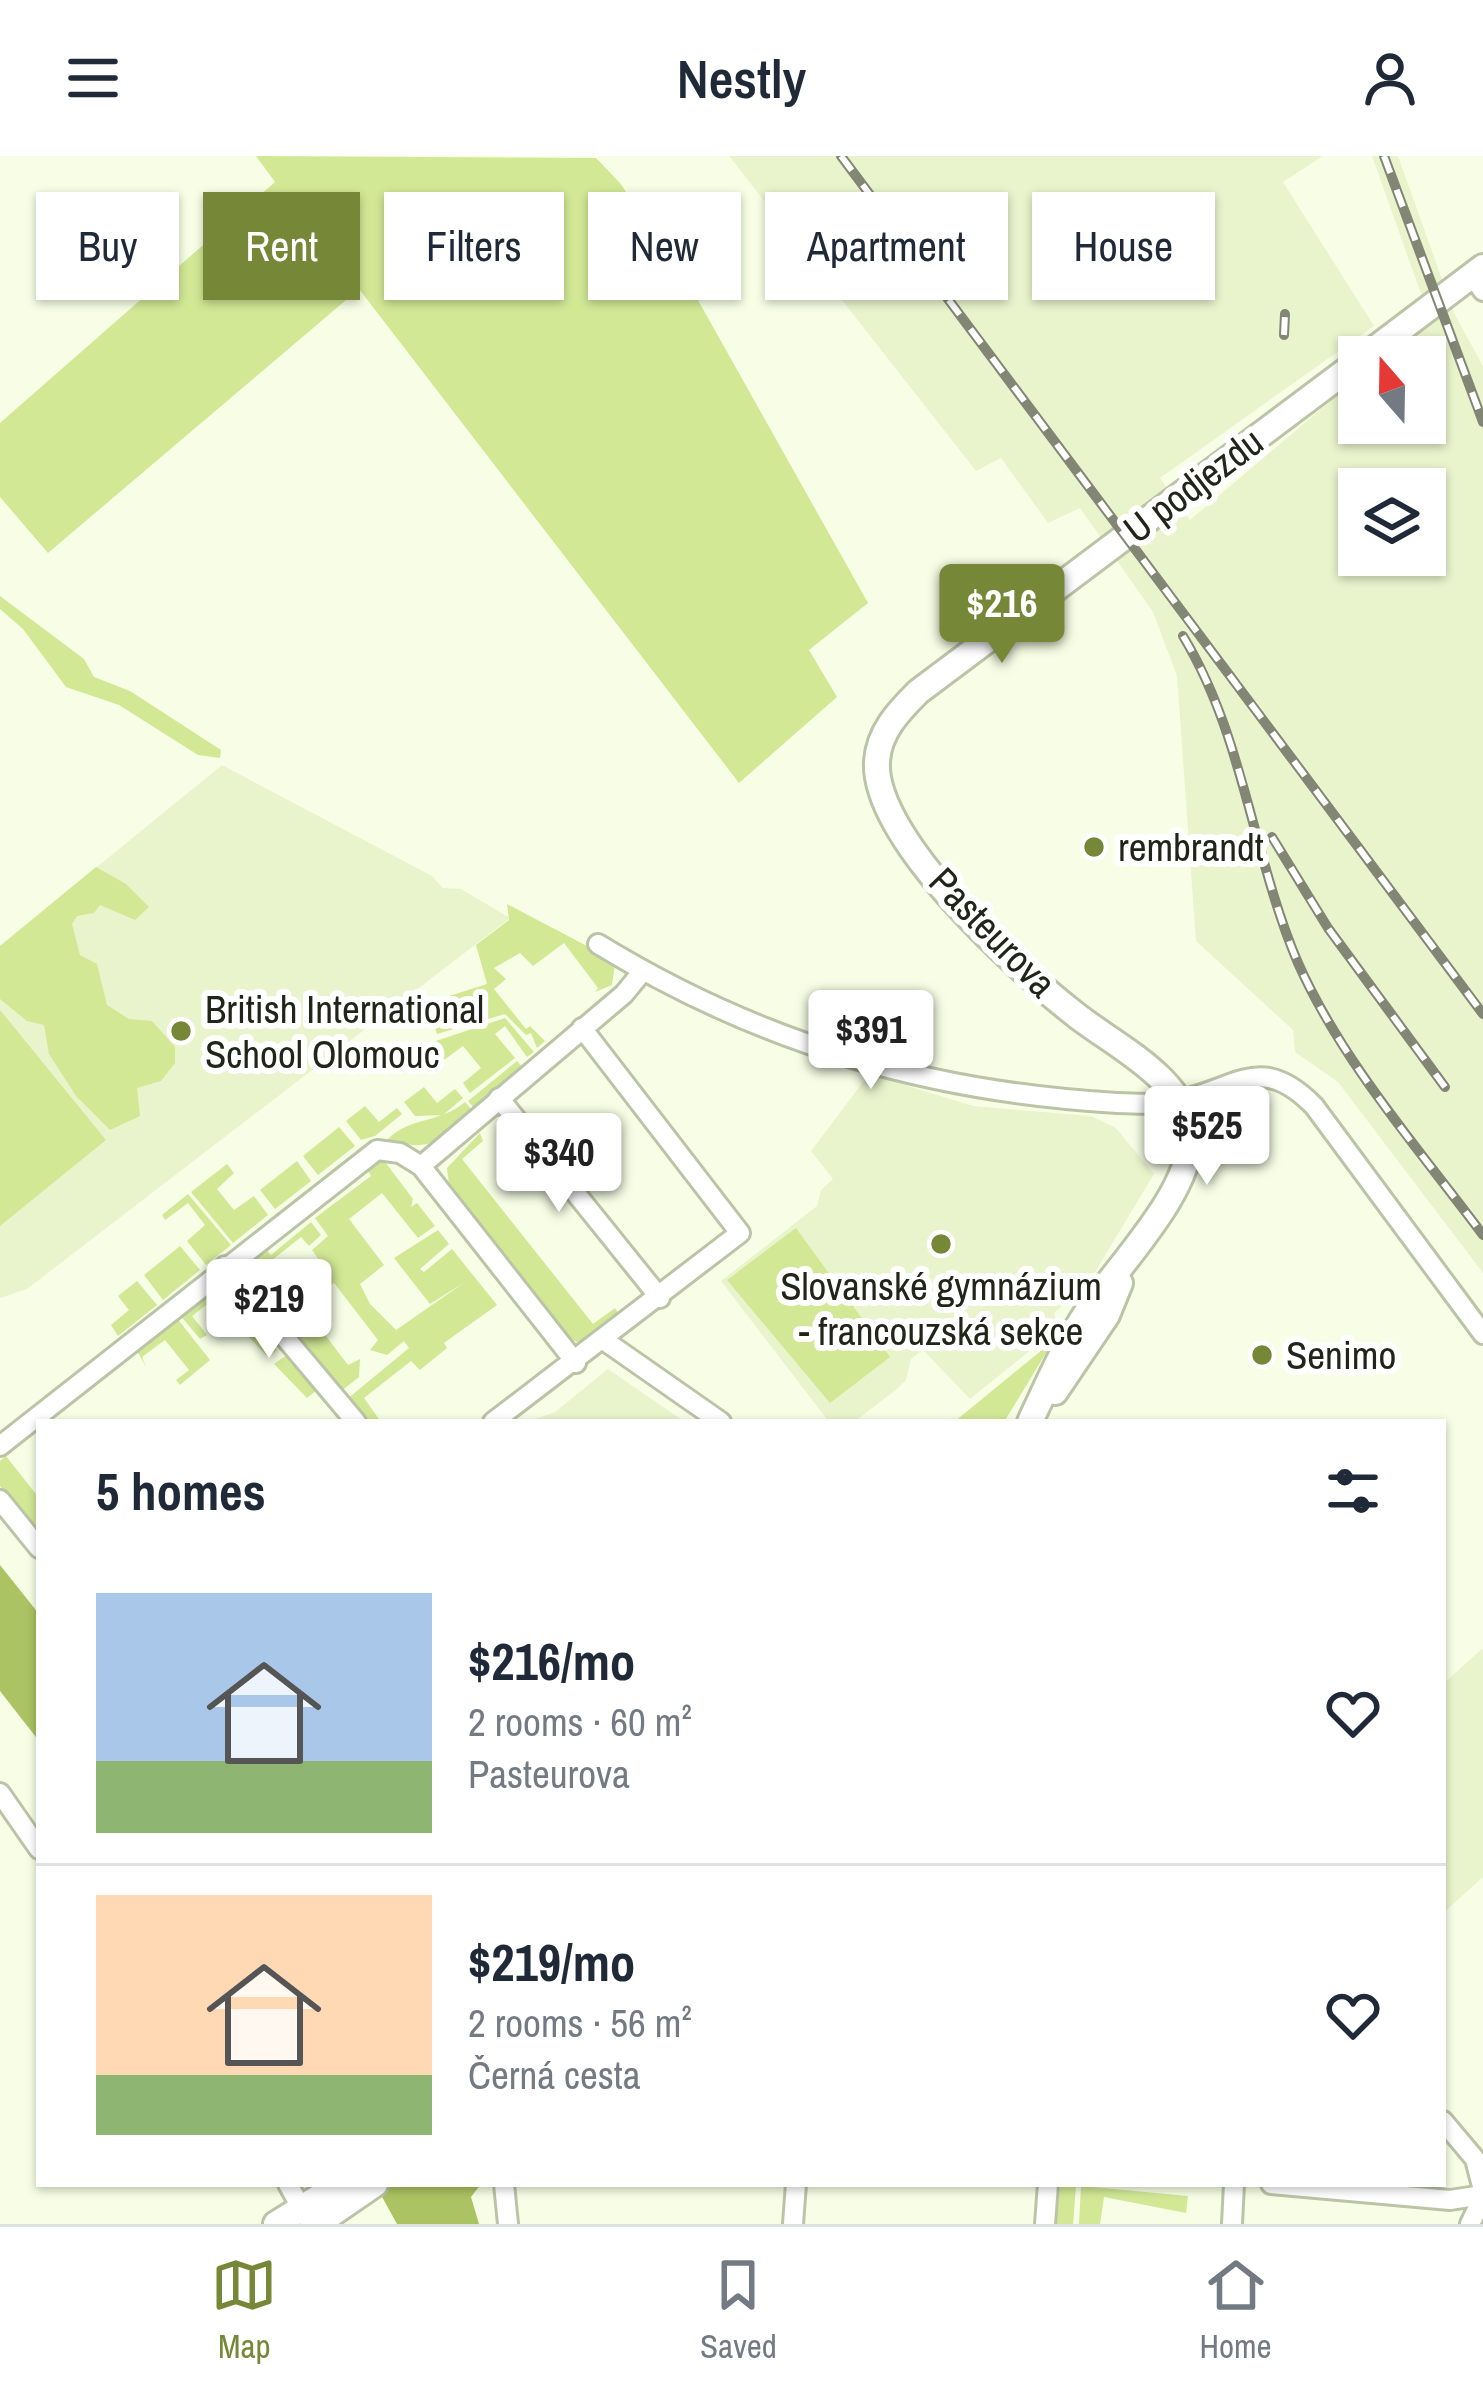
<!DOCTYPE html>
<meta charset="utf-8">
<style>
body{margin:0;font-family:"Archivo Narrow",sans-serif;background:#f6f6f7;color:#1f2937;height:100vh;display:flex;flex-direction:column;font-size:45px;white-space:nowrap}
*{box-sizing:border-box;margin:0}
p{font-size:39px;color:#747a83}
.icon{flex:none;width:66px;height:66px;fill:none;stroke:currentColor;stroke-width:2;stroke-linecap:round;stroke-linejoin:round}
.map{position:relative;flex:1;overflow:hidden}
.panel{position:absolute;left:36px;top:1263px;width:1410px;height:768px;display:flex;flex-direction:column;background:#fff;border-radius:0px;box-shadow:0 3px 9px #0004}
.panel>*{flex:none}
.guide{position:absolute;left:36px;top:36px;width:1413px;height:108px;display:flex;gap:24px}
.needle{width:78px;rotate:340deg}
.controls{position:absolute;left:1338px;top:180px;display:grid;gap:24px}
.controls a{display:grid;place-items:center;width:108px;height:108px;border-radius:0px;background:#fff;box-shadow:0 3px 9px #0004;font-size:60px}
.price{position:absolute;translate:-50% -102px;padding:0 27px;border-radius:12px;background:#fff;color:#222;font-size:39px;line-height:78px;filter:drop-shadow(0 3px 6px #0008)}
.price::after{content:'';position:absolute;left:50%;top:72px;width:36px;height:27px;margin-left:-18px;background:inherit;clip-path:polygon(0 0,100% 0,50% 100%)}
.price.on{background:#768838;color:#fff}
ul{padding:0;list-style:none}
li{display:flex;align-items:center;gap:36px;height:300px;padding:0 60px}
li+li{border-top:3px solid #e0e1e3}
li span{display:grid;place-items:center;flex:none;width:336px;height:240px;border-radius:0px;color:#555}
li>.icon{margin-inline-start:auto}
span .icon{width:144px;height:144px;fill:#fffc;stroke-width:1}
li b{font-size:51px}
h2{display:flex;justify-content:space-between;align-items:center;height:144px;padding:0 60px;font-size:51px}
.chip{padding:0 42px;border-radius:0px;background:#fff;box-shadow:0 3px 9px #0004;font-size:42px;line-height:108px}
.chip.on{background:#768838;color:#fff}
header{display:flex;justify-content:space-between;align-items:center;height:156px;padding:0 60px;background:#fff;font-size:54px;font-weight:600}
.menu{display:flex;justify-content:space-around;align-items:center;height:168px;border-top:3px solid #e0e1e3;background:#fff;font-size:33px;color:#747a83}
.menu a{display:grid;justify-items:center;gap:6px}
.menu .on{color:#768838}
.map>svg:first-child{display:block}
.built{fill:#e9f4cd;fill-rule:evenodd}
.green{fill:#d2e895}
.water{fill:#acc363}
.lines{fill:none;stroke-linecap:round;stroke-linejoin:round}
.minor-casing{stroke:#bbc4a6;stroke-width:24}
.major-casing{stroke:#bbc4a6;stroke-width:30}
.minor{stroke:#fff;stroke-width:18}
.major{stroke:#fff;stroke-width:24}
.rail-casing{stroke:#818675;stroke-width:10}
.rail{stroke:#fff;stroke-width:6;stroke-dasharray:18;stroke-linecap:butt}
.poi-dot{fill:#768838;stroke:#fff;stroke-width:4.5}
.labels{text-anchor:middle;dominant-baseline:central;stroke-width:12;stroke-linejoin:round;paint-order:stroke}
.street-label{font-size:39px;fill:#212519;stroke:#fff}
.poi-label{font-size:39px;fill:#212519;stroke:#fff;text-anchor:start}
</style>
<header><svg class="icon" aria-label="menu" viewBox="0 0 24 24"><path d="M4 6h16M4 12h16M4 18h16"/></svg>Nestly<svg class="icon" aria-label="person" viewBox="0 0 24 24"><circle cx="12" cy="8" r="4"/><path d="M4 21q1-7 8-7t8 7"/></svg></header>
<div class="map">
<svg width="1483" height="2068" viewBox="0 0 1483 2068">
<rect width="100%" height="100%" fill="#f7fee5"/>
<g class="built">
<path d="M729 0H1323L1283 26 1374 170 1160 322 1190 364 1359 221V267H1425V201H1381L1430 163 1372 0H1398L1454 157 1483 210V1117L1338 926 1295 896 1293 874 1196 785 1177 520 1153 456 1080 352 1048 367 1001 302 976 315ZM1359 333H1425V399H1359Z"/>
<polygon points="222,609 432,720 443,732 461,733 510,762 27,1133 0,1142 0,790"/>
<polygon points="869,918 973,950 1091,960 1116,972 1154,1018 1074,1151 1064,1148 1054,1157 1058,1172 970,1243 923,1194 911,1203 906,1224 897,1233 854,1266 829,1266 721,1125 817,1050 821,1034 833,1023 811,995"/>
<polygon points="608,1213 685,1266 527,1266 555,1256"/>
<polygon points="1483,1492 1483,1721 1443,1757 1443,1528"/>
</g>
<g class="green">
<polygon points="256,0 596,2 620,27 690,130 868,447 809,494 837,541 739,627 359,133 48,397 0,341 0,267 275,26"/>
<polygon points="0,440 84,503 94,521 130,535 221,594 220,602 198,599 119,549 66,531 23,473 0,453"/>
<polygon points="96,711 126,728 149,751 135,764 100,749 94,757 77,760 72,768 80,799 97,808 107,849 129,863 152,865 175,891 175,907 161,925 137,932 140,960 110,974 76,940 49,898 44,869 27,865 0,843 0,790"/>
<polygon points="507,748 606,800 615,807 612,829 595,836 598,832 564,787 533,810 520,797 494,812 506,823 494,833 526,873 530,870 545,885 537,892 531,877 526,879 505,858 437,878 427,847 487,828 476,789 509,764"/>
<polygon points="0,854 106,984 0,1070"/>
<polygon points="505,862 534,896 527,901 505,870 495,878 515,902 470,937 463,927 481,912 463,890 444,904 430,887"/>
<polygon points="517,905 523,912 475,953 468,945"/>
<polygon points="424,931 437,947 455,933 463,942 443,959 415,960 404,946"/>
<path d="M465 946 473 955C438 985 434 996 386 985 409 960 439 968 465 946Z"/>
<polygon points="365,950 379,966 397,952 402,958 375,980 361,984 346,965"/>
<polygon points="339,971 355,990 318,1019 303,1000"/>
<polygon points="480,977 483,985 462,1003 593,1168 615,1152 620,1160 580,1188 564,1179 450,1035 447,1012"/>
<polygon points="382,1002 413,1043 411,1051 417,1047 435,1070 418,1082 382,1037 349,1063 384,1109 360,1128 370,1148 396,1174 465,1126 430,1148 394,1102 438,1074 449,1088 420,1113 424,1116 452,1093 497,1149 444,1187 447,1192 420,1214 411,1205 364,1242 381,1266 361,1266 346,1244 409,1192 404,1185 387,1199 370,1194 378,1184 334,1127 292,1157 277,1158 254,1137 263,1121 246,1108 263,1090 271,1099 311,1066 321,1079 309,1090 301,1081 266,1109 292,1133 319,1104 312,1094 328,1080 315,1062 371,1020 364,1009"/>
<polygon points="297,1005 311,1025 275,1053 260,1034"/>
<polygon points="227,1008 234,1017 217,1033 234,1054 254,1040 268,1059 233,1087 191,1036"/>
<polygon points="188,1038 231,1089 206,1109 187,1085 205,1069 188,1047 165,1064 162,1059"/>
<polygon points="796,1072 890,1201 830,1247 727,1124"/>
<polygon points="180,1090 200,1114 163,1144 144,1119"/>
<polygon points="226,1124 244,1140 238,1146 242,1151 230,1160 215,1142 192,1160 207,1179 200,1183 179,1158"/>
<polygon points="137,1125 157,1149 118,1180 111,1169 129,1154 118,1140"/>
<polygon points="322,1153 313,1163 348,1209 360,1203 359,1221 340,1236 293,1176 298,1167"/>
<polygon points="248,1157 277,1194 268,1201 236,1167"/>
<polygon points="176,1161 210,1204 180,1229 176,1224 189,1214 165,1184 142,1201 146,1211 136,1193"/>
<polygon points="1054,1184 1004,1266 954,1266"/>
<polygon points="288,1198 317,1234 307,1242 274,1208"/>
<polygon points="6,1300 39,1342 39,1379 0,1330 0,1305"/>
<polygon points="1057,2028 1076,2030 1073,2068 1054,2068"/>
<polygon points="1081,2030 1188,2040 1186,2057 1104,2041 1100,2068 1079,2068"/>
</g>
<g class="water">
<polygon points="0,1409 39,1458 39,1585 0,1535"/>
<polygon points="375,2028 481,2028 471,2041 479,2068 397,2068"/>
</g>
<g class="lines">
<defs>
<g id="minor">
<polyline points="1472,119 1483,135"/>
<path d="M598 788C760 887 927 936 1117 947 1138 948 1161 949 1181 944 1239 931 1262 897 1314 950L1483 1178"/>
<polyline points="499,942 660,1142"/>
<polyline points="421,1010 624,838 642,816"/>
<polyline points="225,1110 356,1266"/>
<polyline points="605,1185 721,1266"/>
<polyline points="493,1266 740,1077 582,872"/>
<polyline points="0,1290 377,994 400,997 421,1010 576,1207"/>
<polyline points="0,1344 39,1392"/>
<polyline points="0,1637 39,1693"/>
<polyline points="1443,1965 1475,2003 1483,2034"/>
<polyline points="288,2028 306,2061"/>
<polyline points="504,2028 508,2068"/>
<polyline points="1271,2028 1450,2044 1483,2039"/>
<polyline points="793,2068 796,2028"/>
<polyline points="1045,2068 1048,2028"/>
<polyline points="1232,2068 1234,2028"/>
<polyline points="1470,2068 1483,2041"/>
</g>
<g id="major">
<polyline points="1364,201 1483,111"/>
<polyline points="1055,1236 1107,1159 1120,1127"/>
<path d="M1030 1266C1048 1227 1065 1188 1089 1153 1119 1108 1191 1036 1190 981 1189 924 1115 890 1076 859 1018 814 872 682 877 605 879 576 898 556 918 536L1359 205"/>
<polyline points="276,2068 340,2028"/>
<polyline points="317,2068 375,2028"/>
</g>
</defs>
<use href="#minor" class="minor-casing"/>
<use href="#major" class="major-casing"/>
<use href="#minor" class="minor"/>
<use href="#major" class="major"/>
<defs>
<g id="rail">
<polyline points="841,0 1483,858"/>
<polyline points="1384,0 1483,266"/>
<polyline points="1284,179 1285,158"/>
<path d="M1183 480C1244 581 1252 699 1298 807 1342 906 1419 993 1483 1079"/>
<polyline points="1272,681 1328,772 1445,931"/>
</g>
</defs>
<use href="#rail" class="rail-casing"/>
<use href="#rail" class="rail"/>
</g>
<g class="poi-dot">
<circle cx="1094" cy="691" r="12"/>
<circle cx="181" cy="875" r="12"/>
<circle cx="941" cy="1088" r="12"/>
<circle cx="1262" cy="1199" r="12"/>
</g>
<g class="labels">
<g class="street-label">
<text transform="translate(1193 329) rotate(-37)">U podjezdu</text>
<text transform="translate(993 776) rotate(46)">Pasteurova</text>
</g>
<g class="poi-label">
<text x="1118" y="691">rembrandt</text>
<text x="205" y="853">British International<tspan x="205" dy="45">School Olomouc</tspan></text>
<text x="941" y="1130" text-anchor="middle">Slovanské gymnázium<tspan x="941" dy="45">- francouzská sekce</tspan></text>
<text x="1286" y="1199">Senimo</text>
</g>
</g>
</svg>
<div class="controls">
<a><svg class="needle" viewBox="-14 -14 28 28"><path d="M0-13l5 13h-10z" fill="#e53935"/><path d="M0 13l5-13h-10z" fill="#747a83"/></svg></a>
<a><svg class="icon" aria-label="layers" viewBox="0 0 24 24"><path d="M12 4l9 5-9 5-9-5zM3 14l9 5 9-5"/></svg></a>
</div>
<b class="price on" style="left:1002px;top:510px">$216</b>
<b class="price" style="left:871px;top:936px">$391</b>
<b class="price" style="left:1207px;top:1032px">$525</b>
<b class="price" style="left:559px;top:1059px">$340</b>
<b class="price" style="left:269px;top:1205px">$219</b>
<div class="guide">
<a class="chip">Buy</a>
<a class="chip on">Rent</a>
<a class="chip">Filters</a>
<a class="chip">New</a>
<a class="chip">Apartment</a>
<a class="chip">House</a>
</div>
<section class="panel">
<h2>5 homes<svg class="icon" aria-label="filters" viewBox="0 0 24 24"><path d="M4 7h16M4 17h16"/><circle cx="9" cy="7" r="2"/><circle cx="15" cy="17" r="2"/></svg></h2>
<ul>
<li><span style="background:linear-gradient(#a9c7e8 70%,#8fb573 0)"><svg class="icon" aria-label="home" viewBox="0 0 24 24"><path d="M3 11l9-7 9 7M6 9v11h12V9"/></svg></span><div><b>$216/mo</b><p>2 rooms · 60 m²</p><p>Pasteurova</p></div><svg class="icon" aria-label="heart" viewBox="0 0 24 24"><path d="M12 20l-8-8c-3-5 5-10 8-4 3-6 11-1 8 4z"/></svg></li>
<li><span style="background:linear-gradient(#ffd9b3 75%,#8fb573 0)"><svg class="icon" aria-label="home" viewBox="0 0 24 24"><path d="M3 11l9-7 9 7M6 9v11h12V9"/></svg></span><div><b>$219/mo</b><p>2 rooms · 56 m²</p><p>Černá cesta</p></div><svg class="icon" aria-label="heart" viewBox="0 0 24 24"><path d="M12 20l-8-8c-3-5 5-10 8-4 3-6 11-1 8 4z"/></svg></li>
</ul>
</section>
</div>
<nav class="menu">
<a class="on"><svg class="icon" aria-label="map" viewBox="0 0 24 24"><path d="M3 6l6-2 6 2 6-2v14l-6 2-6-2-6 2zM9 4v14M15 6v14"/></svg>Map</a>
<a><svg class="icon" aria-label="saved" viewBox="0 0 24 24"><path d="M7 4h10v16l-5-4-5 4z"/></svg>Saved</a>
<a><svg class="icon" aria-label="home" viewBox="0 0 24 24"><path d="M3 11l9-7 9 7M6 9v11h12V9"/></svg>Home</a>
</nav>
